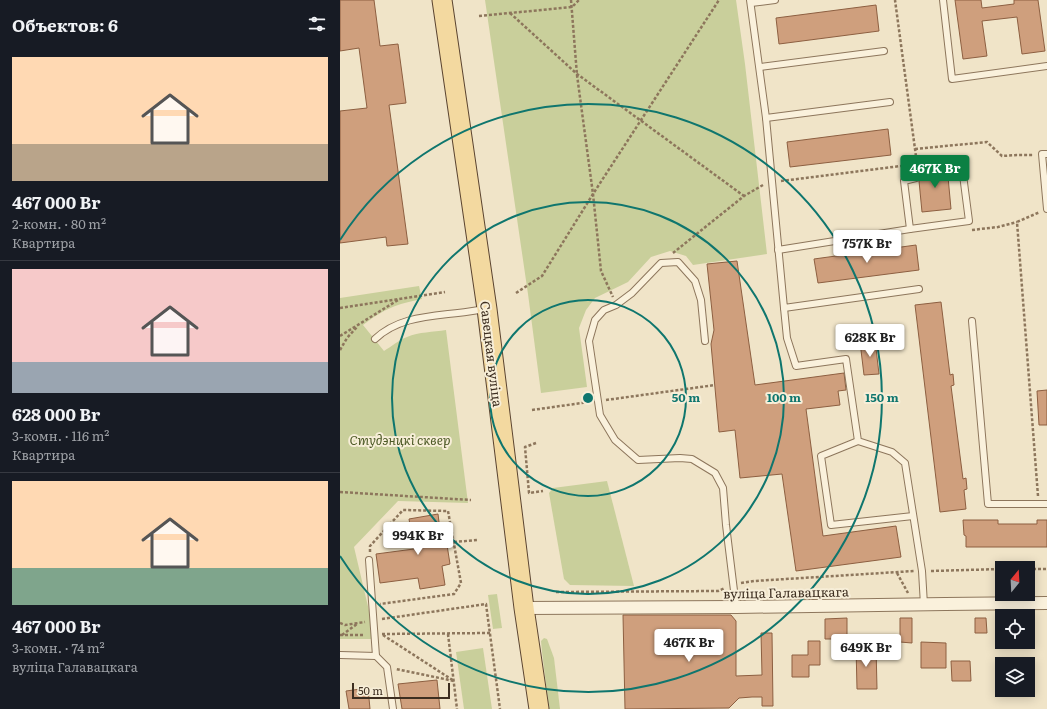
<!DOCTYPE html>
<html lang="ru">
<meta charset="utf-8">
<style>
body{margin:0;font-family:Literata,serif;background:#20242c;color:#f1f3f6;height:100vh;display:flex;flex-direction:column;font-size:15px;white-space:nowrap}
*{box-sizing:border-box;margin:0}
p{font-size:13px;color:#9ea1a6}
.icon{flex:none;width:22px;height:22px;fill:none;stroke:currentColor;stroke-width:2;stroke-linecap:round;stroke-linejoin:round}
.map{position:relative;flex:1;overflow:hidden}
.drawer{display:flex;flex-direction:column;background:#171b24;width:340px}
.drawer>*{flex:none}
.needle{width:26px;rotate:18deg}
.tools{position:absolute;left:655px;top:561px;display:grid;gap:8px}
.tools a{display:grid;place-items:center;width:40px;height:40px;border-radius:0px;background:#171b24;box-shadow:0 2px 10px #0003;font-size:20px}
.scale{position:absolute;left:12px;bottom:10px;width:98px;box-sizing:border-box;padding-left:4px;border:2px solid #3d2e20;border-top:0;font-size:11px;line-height:14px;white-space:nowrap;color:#3d2e20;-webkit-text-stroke:3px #f7eed8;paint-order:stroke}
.price{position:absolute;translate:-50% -34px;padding:0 9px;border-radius:4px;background:#fff;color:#222;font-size:13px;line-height:26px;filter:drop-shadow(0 1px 2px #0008)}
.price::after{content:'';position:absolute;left:50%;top:24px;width:12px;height:9px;margin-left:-6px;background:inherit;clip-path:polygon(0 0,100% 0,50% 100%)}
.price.selected{background:#0b8043;color:#fff}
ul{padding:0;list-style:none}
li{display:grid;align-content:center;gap:8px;height:212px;padding:0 12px}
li+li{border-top:1px solid #363941}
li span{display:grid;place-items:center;height:124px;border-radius:0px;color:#555}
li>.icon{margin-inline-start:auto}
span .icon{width:72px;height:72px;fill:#fffc;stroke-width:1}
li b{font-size:17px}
h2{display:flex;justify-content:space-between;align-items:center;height:48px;padding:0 12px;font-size:17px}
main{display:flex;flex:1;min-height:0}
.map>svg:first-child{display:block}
.green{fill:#c9cf9b}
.building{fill:#cf9f7d;stroke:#8d5f41}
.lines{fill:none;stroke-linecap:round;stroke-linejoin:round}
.service-casing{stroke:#8d765c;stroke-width:8}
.minor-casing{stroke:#8d765c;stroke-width:14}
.primary-casing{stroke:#5b4430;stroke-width:21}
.path{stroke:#8d765c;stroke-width:2.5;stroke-dasharray:3 2;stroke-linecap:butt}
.service{stroke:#faf1dc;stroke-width:6}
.minor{stroke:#faf1dc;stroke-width:12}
.primary{stroke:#f3d9a0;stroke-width:19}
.ring{fill:none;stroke:#0f766e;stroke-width:2}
.labels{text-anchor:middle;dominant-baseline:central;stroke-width:4;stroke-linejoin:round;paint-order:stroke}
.street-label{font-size:13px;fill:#3d2e20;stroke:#f7eed8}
.park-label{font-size:13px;font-style:italic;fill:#4d5a26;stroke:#f7eed8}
.centre{fill:#0f766e;stroke:#f7eed8;stroke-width:2}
.ring-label{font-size:12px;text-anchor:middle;font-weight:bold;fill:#0f766e;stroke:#f7eed8;stroke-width:4;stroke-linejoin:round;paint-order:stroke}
</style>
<main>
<section class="drawer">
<h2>Объектов: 6<svg class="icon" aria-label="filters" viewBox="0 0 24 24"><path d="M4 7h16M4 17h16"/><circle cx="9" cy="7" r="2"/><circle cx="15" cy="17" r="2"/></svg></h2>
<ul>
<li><span style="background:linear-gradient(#ffd9b3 70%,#b9a48a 0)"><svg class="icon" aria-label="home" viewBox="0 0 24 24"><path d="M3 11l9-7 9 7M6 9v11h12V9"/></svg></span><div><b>467 000 Br</b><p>2-комн. · 80 m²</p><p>Квартира</p></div></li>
<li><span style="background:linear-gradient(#f6c9c9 75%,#9aa5b1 0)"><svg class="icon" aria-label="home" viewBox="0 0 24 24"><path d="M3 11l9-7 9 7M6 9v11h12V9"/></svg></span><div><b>628 000 Br</b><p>3-комн. · 116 m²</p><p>Квартира</p></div></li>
<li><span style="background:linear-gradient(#ffd9b3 70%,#7fa58c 0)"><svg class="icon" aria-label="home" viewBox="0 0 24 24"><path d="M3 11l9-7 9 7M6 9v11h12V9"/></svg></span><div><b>467 000 Br</b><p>3-комн. · 74 m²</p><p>вуліца Галавацкага</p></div></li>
</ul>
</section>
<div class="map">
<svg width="707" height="709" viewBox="0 0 707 709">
<rect width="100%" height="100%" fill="#f0e4c8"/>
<g class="green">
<polygon points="145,0 396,0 405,64 427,254 353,265 346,256 330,251 311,257 288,282 255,298 246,310 239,328 247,387 201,393 188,294"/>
<path d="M79 286 82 299C56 304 44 309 23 325L44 351C52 346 59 340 67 337 79 332 93 332 106 330L128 503 58 501 14 547 30 615 32 639H0V298Z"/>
<polygon points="267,481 294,586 230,585 224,579 209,493 213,488"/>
<polygon points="157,594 162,628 153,629 148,595"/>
<polygon points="204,638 207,639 214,658 220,709 209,709 202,652 201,641"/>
<polygon points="143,648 152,709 124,709 116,652"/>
</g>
<g class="building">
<polygon points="0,0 34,0 40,46 58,44 66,103 49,105 68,244 47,246 46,237 0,243 0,111 27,108 19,48 0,51"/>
<polygon points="615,0 641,0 642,8 674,4 674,0 698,0 705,51 682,54 677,17 642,21 647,56 623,59"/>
<polygon points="536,5 539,31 439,44 436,18"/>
<polygon points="548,129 551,155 450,167 447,142"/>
<polygon points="607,166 611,209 582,212 579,181 580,177 579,174 578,169"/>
<polygon points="576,245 579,270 478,283 474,259"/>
<polygon points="397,261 415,385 504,373 506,390 498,391 500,405 466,409 483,536 556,526 561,557 456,571 442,474 400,478 395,430 379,432 371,344 374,330 367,264"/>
<polygon points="601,302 610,375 613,374 614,385 611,386 623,479 626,478 627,489 624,490 626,509 600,512 575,305"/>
<polygon points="535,340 539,374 524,375 520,342"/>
<polygon points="707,390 707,425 699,425 697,391"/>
<polygon points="98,514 102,546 107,545 110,564 102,566 105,585 80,589 78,578 40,583 36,554 74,549 69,519"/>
<polygon points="623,520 658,520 658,524 697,524 697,520 707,520 707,547 626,547 626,536 624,535"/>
<polygon points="283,615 391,615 396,621 396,676 422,675 421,633 432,633 433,706 422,706 422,697 412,697 399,698 389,708 285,709"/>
<polygon points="507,618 507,639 485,639 485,619"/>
<polygon points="560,618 572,618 572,643 560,642"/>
<polygon points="635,618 646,618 647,633 635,633"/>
<polygon points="468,641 480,641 480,665 469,665 469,677 452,677 452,655 468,655"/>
<polygon points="581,642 606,643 606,668 581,668"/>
<polygon points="516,646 536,646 537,689 517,689"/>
<polygon points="611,661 630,661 631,681 612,681"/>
<polygon points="97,680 100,709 62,709 58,684"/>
<polygon points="28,688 30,709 9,709 6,691"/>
</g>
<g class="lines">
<defs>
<g id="service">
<polyline points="410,0 426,118 444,308 579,289"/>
<polyline points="603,0 612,79 707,66"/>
<polyline points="411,3 435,0"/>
<polyline points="420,67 544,51"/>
<polyline points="426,118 550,102"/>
<polyline points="707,154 702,154 707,209"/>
<polyline points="576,178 564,181 570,229 629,221 623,175"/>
<polyline points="438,250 570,229"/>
<polyline points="444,308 447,338 456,366 506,359 518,441 552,452 565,463 582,571 584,605"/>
<polyline points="632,321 648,504 707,504"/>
<path d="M35 339C55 320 81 317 108 314 120 313 133 311 145 309"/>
<polyline points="365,341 361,300 355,281 338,262 321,263 292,293 276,305 264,310 255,320 249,341 260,415 275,440 298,460 340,458 352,459 375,473 383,488 386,525 396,607"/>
<polyline points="518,441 481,456 491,525 573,516"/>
<polyline points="0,655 36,656 29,560"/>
<polyline points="36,656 47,667 53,709"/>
</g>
<polyline id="minor" points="184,608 396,607 605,604 707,603"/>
<polyline id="primary" points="102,0 147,309 184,608 199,709"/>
</defs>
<use href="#service" class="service-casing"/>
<use href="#minor" class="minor-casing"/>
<use href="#primary" class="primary-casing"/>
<g class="path">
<polyline points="231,0 237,75 253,194 261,271 273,297"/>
<polyline points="170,13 237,74 404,196"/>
<polyline points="139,16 232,7 239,0"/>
<polyline points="575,149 647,142 662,156 677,155 694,155"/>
<polyline points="441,181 577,164 555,0"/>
<polyline points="632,230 658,227 677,222"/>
<polyline points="333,253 404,196 423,185"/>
<polyline points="176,293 202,276 253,194 379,0"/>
<polyline points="0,308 105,292"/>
<polyline points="0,336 58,300"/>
<polyline points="0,350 7,338 17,327"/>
<polyline points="266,400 375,385"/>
<polyline points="192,410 249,402"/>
<polyline points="196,443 185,447 189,493 203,491"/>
<polyline points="0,492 131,500"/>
<polyline points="698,496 677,222 700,212"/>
<polyline points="114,542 137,540"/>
<polyline points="30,552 30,546 63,510 108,511 121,583 114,594 40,604"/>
<polyline points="688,569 707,569"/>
<polyline points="591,571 662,569"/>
<polyline points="557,573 568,593"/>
<polyline points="401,583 414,581 574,571"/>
<polyline points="216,592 378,591 385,588"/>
<polyline points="42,619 146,604 160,709"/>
<polyline points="0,623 5,625 25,622"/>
<polyline points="42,634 150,633"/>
<polyline points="108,634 117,709"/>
<polyline points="0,635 25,635"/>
<polyline points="2,635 17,624"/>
<polyline points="43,635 114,681 56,669"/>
</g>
<use href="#service" class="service"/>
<use href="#minor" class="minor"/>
<use href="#primary" class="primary"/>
</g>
<g class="ring">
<circle cx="248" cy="398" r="98"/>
<circle cx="248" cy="398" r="196"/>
<path d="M0 240A294 294 0 1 1 0 556"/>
</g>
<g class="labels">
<g class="street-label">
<text transform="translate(152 354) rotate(83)">Савецкая вуліца</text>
<text transform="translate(446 592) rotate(-1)">вуліца Галавацкага</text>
</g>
<g class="park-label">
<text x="60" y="439">Студэнцкі сквер</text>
</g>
</g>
<circle cx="248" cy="398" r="6" class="centre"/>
<g class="ring-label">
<text x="346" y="402">50 m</text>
<text x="444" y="402">100 m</text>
<text x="542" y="402">150 m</text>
</g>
</svg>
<div class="tools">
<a><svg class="needle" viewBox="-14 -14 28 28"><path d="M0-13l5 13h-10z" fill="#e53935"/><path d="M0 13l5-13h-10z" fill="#9ea1a6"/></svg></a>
<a><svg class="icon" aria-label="locate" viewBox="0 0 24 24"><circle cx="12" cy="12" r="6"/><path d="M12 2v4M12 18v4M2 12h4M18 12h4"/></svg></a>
<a><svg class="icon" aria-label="layers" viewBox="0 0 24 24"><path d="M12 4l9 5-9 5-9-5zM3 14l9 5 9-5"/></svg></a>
</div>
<div class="scale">50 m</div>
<b class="price selected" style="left:595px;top:189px">467K Br</b>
<b class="price" style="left:527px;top:264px">757K Br</b>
<b class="price" style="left:530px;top:358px">628K Br</b>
<b class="price" style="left:78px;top:556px">994K Br</b>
<b class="price" style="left:349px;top:663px">467K Br</b>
<b class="price" style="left:526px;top:668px">649K Br</b>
</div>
</main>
